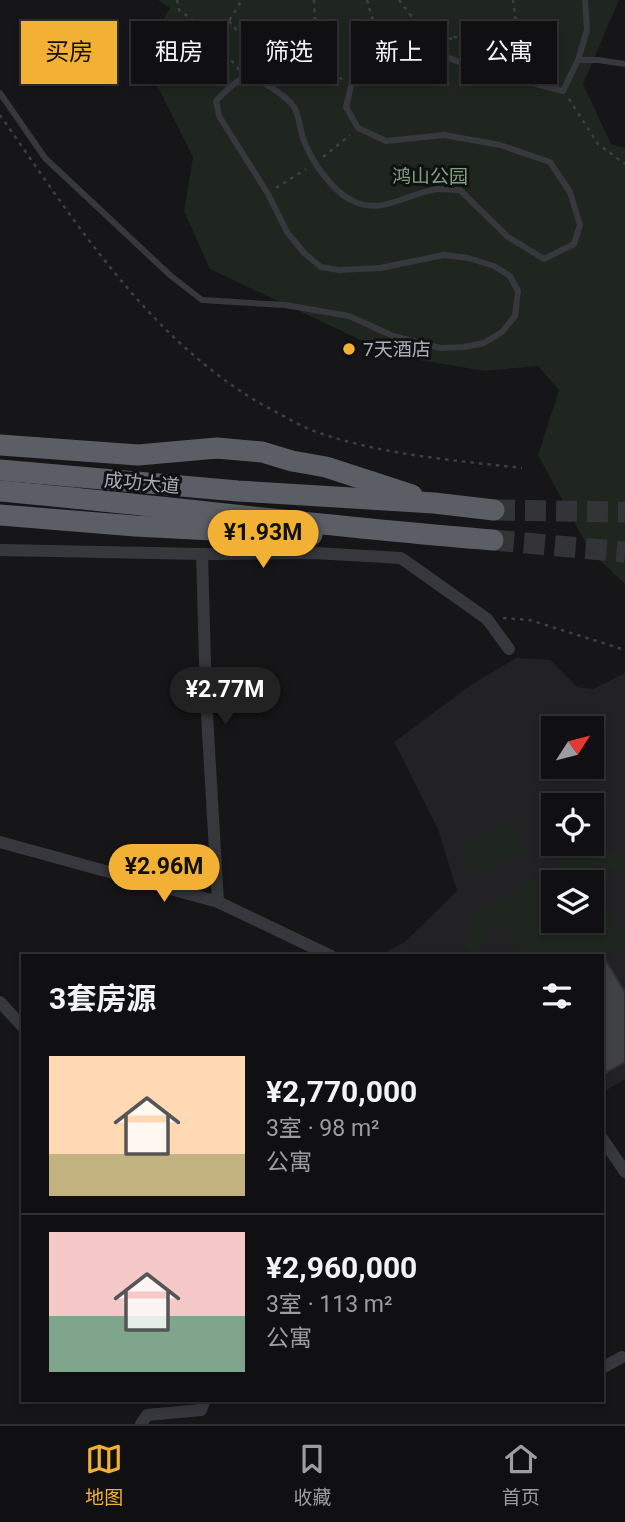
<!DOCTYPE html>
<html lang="zh">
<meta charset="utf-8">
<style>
body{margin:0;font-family:Roboto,"Noto Sans SC",sans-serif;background:#19191b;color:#f1f3f6;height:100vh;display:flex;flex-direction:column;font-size:26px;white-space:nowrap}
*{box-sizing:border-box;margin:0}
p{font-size:23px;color:#9c9d9f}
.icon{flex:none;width:38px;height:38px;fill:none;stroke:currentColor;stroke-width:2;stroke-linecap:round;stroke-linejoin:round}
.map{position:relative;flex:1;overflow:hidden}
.details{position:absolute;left:21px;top:954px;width:583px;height:448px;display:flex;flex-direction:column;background:#101012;border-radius:0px;box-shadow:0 4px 10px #0003,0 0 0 2px #303032}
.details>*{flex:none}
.top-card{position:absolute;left:21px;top:21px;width:584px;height:63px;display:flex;gap:14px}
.needle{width:46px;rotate:54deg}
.controls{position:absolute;left:541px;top:716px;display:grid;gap:14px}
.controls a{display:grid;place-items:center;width:63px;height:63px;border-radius:0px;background:#101012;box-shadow:0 4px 10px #0003,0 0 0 2px #303032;font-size:35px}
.price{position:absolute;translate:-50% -60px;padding:0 16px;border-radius:24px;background:#f2b134;color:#111;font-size:23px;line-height:46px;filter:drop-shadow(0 2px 4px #0008)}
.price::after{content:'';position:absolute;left:50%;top:42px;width:21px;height:16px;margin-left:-10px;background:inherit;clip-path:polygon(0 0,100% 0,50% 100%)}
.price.on{background:#222;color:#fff}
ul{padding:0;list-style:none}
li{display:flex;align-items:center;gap:21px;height:175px;padding:0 28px}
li+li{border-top:2px solid #303032}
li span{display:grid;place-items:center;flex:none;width:196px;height:140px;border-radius:0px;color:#555}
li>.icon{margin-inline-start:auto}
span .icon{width:84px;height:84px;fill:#fffc;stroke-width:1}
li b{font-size:30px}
h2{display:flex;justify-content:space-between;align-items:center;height:84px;padding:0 28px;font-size:30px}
.tag{padding:0 24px;border-radius:0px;background:#101012;box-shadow:0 4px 10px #0003,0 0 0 2px #303032;font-size:24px;line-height:63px}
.tag.on{background:#f2b134;color:#111}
.tab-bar{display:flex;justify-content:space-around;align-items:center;height:98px;border-top:2px solid #303032;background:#101012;font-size:19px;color:#9c9d9f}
.tab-bar a{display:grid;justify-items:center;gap:4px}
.tab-bar .on{color:#f2b134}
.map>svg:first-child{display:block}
.built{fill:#222225;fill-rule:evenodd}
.green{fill:#1e261f}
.building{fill:#404145;stroke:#303034;stroke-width:2}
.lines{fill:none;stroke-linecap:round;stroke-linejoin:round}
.trunk-tunnel{stroke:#333438;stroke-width:21;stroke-dasharray:21 10;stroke-linecap:butt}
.path{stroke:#3d3f44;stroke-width:2.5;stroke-dasharray:3.5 5;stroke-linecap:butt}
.service{stroke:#37383d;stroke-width:6}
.minor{stroke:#37383d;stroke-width:12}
.trunk{stroke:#5b5e65;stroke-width:21}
.poi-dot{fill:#f2b134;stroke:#111113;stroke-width:2.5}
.labels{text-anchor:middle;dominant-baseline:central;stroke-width:6;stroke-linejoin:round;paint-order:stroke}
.park-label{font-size:19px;fill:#7fa381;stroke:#111113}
.poi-label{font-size:19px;fill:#a8adb8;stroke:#111113;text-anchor:start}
.street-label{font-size:19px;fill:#a8adb8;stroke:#111113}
</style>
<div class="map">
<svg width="625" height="1424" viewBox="0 0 625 1424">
<rect width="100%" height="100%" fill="#161618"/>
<path class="built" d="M516 658 550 660 577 687 593 689 625 673V1079L602 1093V956H379L405 942 457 891 438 829 394 742 471 685ZM553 728H592V766H553ZM553 805H592V844H553ZM553 882H592V920H553Z"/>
<g class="green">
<polygon points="158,0 619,0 583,84 611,144 625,148 625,584 590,551 538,455 559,390 538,366 485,371 395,356 210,269 184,211 193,157 160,91 141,58 170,8"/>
<polygon points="511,820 526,849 474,876 459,847"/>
<path d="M593 848H605L625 855V876C612 866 599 864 584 870L591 882H553V920H592V883L618 930 625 925V944L602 957 574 955 584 949 572 955H522L500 918C487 927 481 939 482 955L467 956C465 938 470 926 481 912L572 856Z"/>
</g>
<polygon class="building" points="602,954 625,992 625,1062 602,1075"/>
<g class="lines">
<g class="trunk-tunnel">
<polyline points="494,510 625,512"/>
<polyline points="493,540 625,552"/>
</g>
<g class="path">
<polyline points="177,0 179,10 204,28 229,21 242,0"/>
<path d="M314 0C315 26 316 64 342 79"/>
<polyline points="367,0 376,31 394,40"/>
<polyline points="399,0 414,20 457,38 500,31 517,32 513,0"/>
<polyline points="229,21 249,45 255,69"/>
<polyline points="204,28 240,71"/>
<polyline points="432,40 456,38"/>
<polyline points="569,99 598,144 625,164"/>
<path d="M0 115C77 225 157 352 280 414 291 420 302 427 314 431 381 455 452 460 522 468"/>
<polyline points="323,157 350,135"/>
<polyline points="276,188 306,169"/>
<polyline points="503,618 530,620 625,650"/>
</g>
<g class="service">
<polyline points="578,60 598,60 625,64"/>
<path d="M0 93 45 158 171 276 202 300 285 305 349 316 393 336 440 348 464 347 484 343 502 332 515 316 518 291 510 276 494 266 468 258 444 255 380 268 339 270 321 267 305 254 287 232 268 194 219 116 216 101C223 94 234 81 245 78 257 75 287 97 294 107 299 115 300 129 303 138 310 159 331 190 351 200 381 217 409 192 438 189 445 189 453 190 460 190L508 237 544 259 574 244 580 225 570 192 550 162 500 145 444 135 386 141 358 128 346 107 352 82 386 51 394 49H428L459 62 504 69 536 84 563 91 578 60 587 30 585 0"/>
</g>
<g class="minor">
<polyline points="0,550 202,554 314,553 401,558 487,619 509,649"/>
<polyline points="202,554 206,698 218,902"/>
<polyline points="0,842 218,902 331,956"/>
<polyline points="0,1002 23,1027"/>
<polyline points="602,1138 625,1172"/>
<polyline points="602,1368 622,1357"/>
<polyline points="141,1424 147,1415 201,1410 205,1400"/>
</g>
<g class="trunk">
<polyline points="0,445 138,455 217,448 262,452 292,461 326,467 412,495"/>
<polyline points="0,470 238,491 434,503 494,510"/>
<path d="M0 491C165 506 329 527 493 540"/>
<polyline points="0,515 135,526 312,535"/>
</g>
</g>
<circle class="poi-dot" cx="349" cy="349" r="7"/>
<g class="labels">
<g class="park-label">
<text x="430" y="176">鸿山公园</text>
</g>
<g class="poi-label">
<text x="363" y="349">7天酒店</text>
</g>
<g class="street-label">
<text transform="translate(142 483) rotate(5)">成功大道</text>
</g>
</g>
</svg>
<div class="controls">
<a><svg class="needle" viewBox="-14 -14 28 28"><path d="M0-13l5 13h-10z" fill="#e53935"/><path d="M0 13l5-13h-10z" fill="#9c9d9f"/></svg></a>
<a><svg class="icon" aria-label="locate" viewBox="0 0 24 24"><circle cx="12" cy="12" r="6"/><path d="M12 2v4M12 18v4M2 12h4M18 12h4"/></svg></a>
<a><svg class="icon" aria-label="layers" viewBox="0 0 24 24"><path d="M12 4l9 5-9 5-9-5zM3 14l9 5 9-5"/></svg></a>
</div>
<b class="price" style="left:263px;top:570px">¥1.93M</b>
<b class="price on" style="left:225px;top:727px">¥2.77M</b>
<b class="price" style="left:164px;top:904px">¥2.96M</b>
<div class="top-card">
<a class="tag on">买房</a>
<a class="tag">租房</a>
<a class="tag">筛选</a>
<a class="tag">新上</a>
<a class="tag">公寓</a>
</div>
<section class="details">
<h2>3套房源<svg class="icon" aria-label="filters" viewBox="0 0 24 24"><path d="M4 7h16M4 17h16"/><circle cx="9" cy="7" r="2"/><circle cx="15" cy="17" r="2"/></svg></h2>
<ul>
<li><span style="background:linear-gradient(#ffd9b3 70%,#c2b280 0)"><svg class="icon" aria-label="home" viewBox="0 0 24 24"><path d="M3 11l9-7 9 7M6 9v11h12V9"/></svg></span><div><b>¥2,770,000</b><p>3室 · 98 m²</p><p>公寓</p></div></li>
<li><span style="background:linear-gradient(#f6c9c9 60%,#7fa58c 0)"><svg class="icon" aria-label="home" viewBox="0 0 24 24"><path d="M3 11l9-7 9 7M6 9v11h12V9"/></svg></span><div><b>¥2,960,000</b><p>3室 · 113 m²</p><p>公寓</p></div></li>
</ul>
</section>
</div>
<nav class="tab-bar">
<a class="on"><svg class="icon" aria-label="map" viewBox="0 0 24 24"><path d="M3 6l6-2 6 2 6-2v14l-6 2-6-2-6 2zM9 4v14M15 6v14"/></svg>地图</a>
<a><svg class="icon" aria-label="saved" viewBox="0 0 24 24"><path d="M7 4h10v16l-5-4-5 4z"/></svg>收藏</a>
<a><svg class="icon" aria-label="home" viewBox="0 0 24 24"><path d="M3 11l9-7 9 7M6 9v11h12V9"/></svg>首页</a>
</nav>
